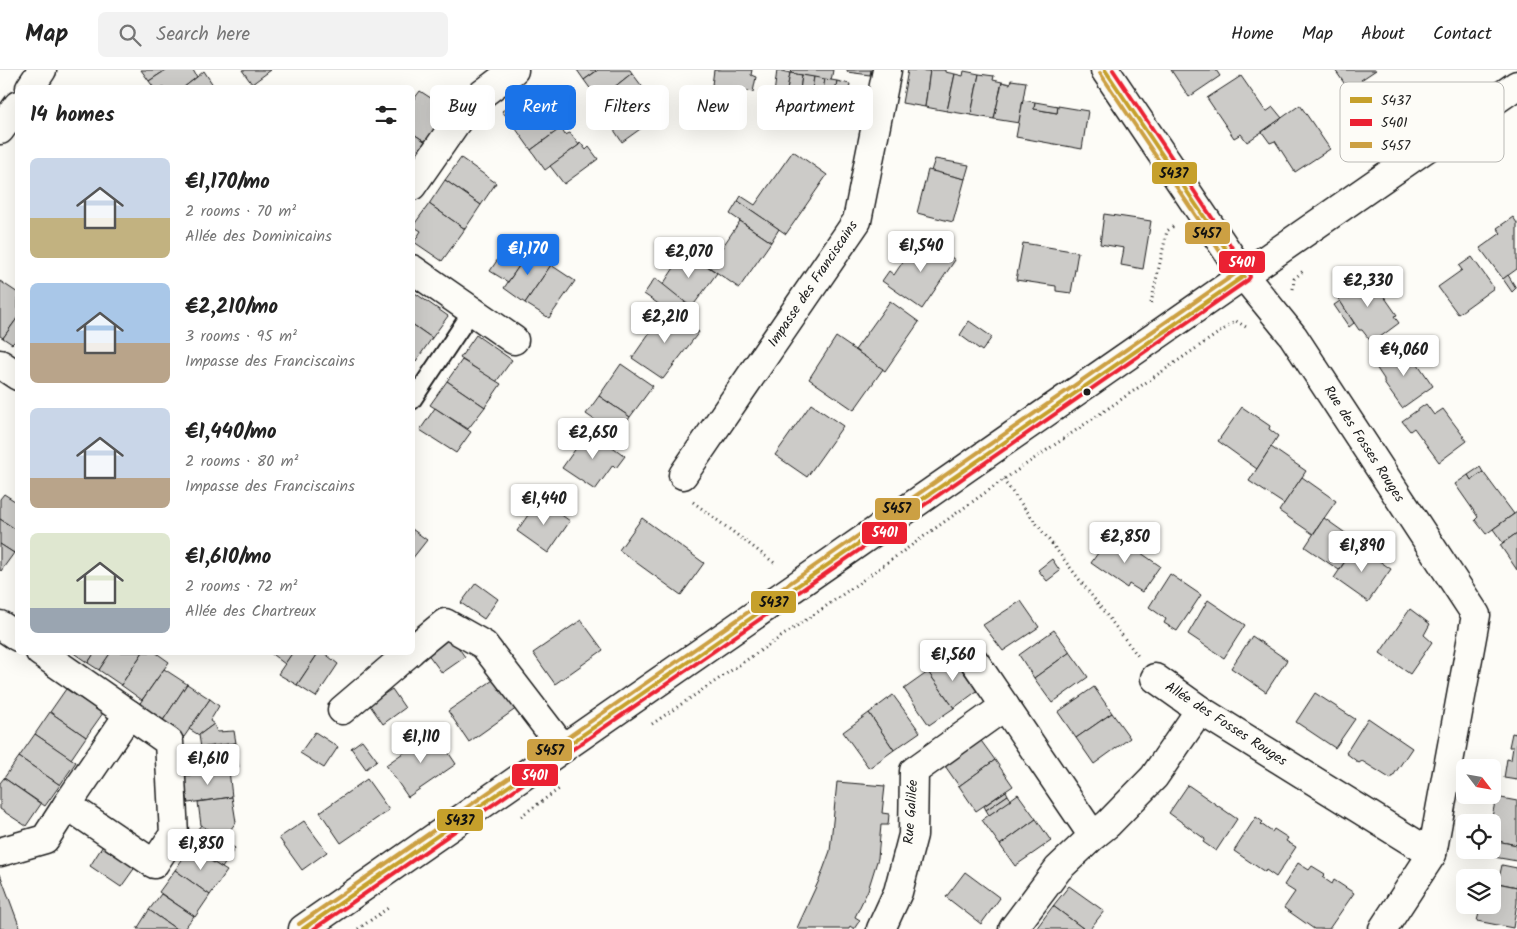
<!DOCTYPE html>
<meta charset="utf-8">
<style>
body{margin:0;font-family:Kalam,sans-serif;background:#f2f2f2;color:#222;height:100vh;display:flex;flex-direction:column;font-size:19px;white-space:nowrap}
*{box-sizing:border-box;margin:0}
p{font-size:16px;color:#767676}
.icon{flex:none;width:28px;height:28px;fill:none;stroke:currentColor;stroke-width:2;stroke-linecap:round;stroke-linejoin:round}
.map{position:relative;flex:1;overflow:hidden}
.side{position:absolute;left:15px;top:15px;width:400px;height:570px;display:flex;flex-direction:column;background:#fff;border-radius:8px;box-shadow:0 5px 20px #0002}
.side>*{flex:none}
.hud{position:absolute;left:430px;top:15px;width:475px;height:45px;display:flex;gap:10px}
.needle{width:32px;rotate:121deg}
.tools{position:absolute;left:1456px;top:689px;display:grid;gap:10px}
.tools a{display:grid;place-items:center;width:45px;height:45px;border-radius:8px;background:#fff;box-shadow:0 5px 20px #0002;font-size:25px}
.price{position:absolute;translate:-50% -42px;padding:0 11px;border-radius:5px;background:#fff;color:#222;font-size:16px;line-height:32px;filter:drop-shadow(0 1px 2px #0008)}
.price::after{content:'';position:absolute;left:50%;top:30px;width:15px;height:11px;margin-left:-8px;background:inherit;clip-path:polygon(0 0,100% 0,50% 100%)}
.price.on{background:#1a73e8;color:#fff}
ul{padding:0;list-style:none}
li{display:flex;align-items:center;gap:15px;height:125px;padding:0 15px}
li span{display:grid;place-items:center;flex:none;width:140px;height:100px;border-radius:8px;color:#555}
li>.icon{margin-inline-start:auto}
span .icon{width:60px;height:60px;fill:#fffc;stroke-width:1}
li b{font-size:21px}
h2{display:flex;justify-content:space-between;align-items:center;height:60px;padding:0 15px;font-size:21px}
.pill{padding:0 18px;border-radius:8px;background:#fff;box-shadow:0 5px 20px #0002;font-size:18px;line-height:45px}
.pill.on{background:#1a73e8;color:#fff}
header{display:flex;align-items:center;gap:30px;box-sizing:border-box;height:70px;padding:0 25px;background:#fff;border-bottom:1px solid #e0e0e0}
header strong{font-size:24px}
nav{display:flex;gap:28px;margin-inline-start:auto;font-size:18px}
.search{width:350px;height:45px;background:#f2f2f2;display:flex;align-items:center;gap:12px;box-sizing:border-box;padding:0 18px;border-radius:8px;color:#767676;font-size:19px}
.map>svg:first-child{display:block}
.building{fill:#cccbc8;stroke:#1c1c1c}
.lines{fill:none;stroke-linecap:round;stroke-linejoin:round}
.service-casing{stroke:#1c1c1c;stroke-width:20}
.minor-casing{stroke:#1c1c1c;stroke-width:31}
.path{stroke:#1c1c1c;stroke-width:3;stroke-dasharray:1 4;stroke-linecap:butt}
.service{stroke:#fdfcf7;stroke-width:16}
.minor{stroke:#fdfcf7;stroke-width:28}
.bus-1-casing{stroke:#fdfcf7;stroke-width:8}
.bus-2-casing{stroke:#fdfcf7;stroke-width:8}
.bus-3-casing{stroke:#fdfcf7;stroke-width:8}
.bus-1{stroke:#c6a02b;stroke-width:4}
.bus-2{stroke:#eb2132;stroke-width:4}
.bus-3{stroke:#cca043;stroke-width:4}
.bus-dot{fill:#1c1c1c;stroke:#fdfcf7;stroke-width:2}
.labels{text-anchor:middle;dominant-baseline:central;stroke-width:4;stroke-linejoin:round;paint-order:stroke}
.street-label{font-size:14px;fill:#1c1c1c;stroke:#fdfcf7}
.key{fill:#fdfcf7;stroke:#bab9b5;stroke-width:1}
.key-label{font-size:14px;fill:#1c1c1c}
.line-badge{stroke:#fdfcf7;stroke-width:2}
.badge-label{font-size:14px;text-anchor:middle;font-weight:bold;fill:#fff}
.pale-badge-label{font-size:14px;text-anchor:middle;font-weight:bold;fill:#111}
</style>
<header>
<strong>Map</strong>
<div class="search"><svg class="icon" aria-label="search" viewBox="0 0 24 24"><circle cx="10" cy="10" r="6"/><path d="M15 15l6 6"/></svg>Search here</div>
<nav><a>Home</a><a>Map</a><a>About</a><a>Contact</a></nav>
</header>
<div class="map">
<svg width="1517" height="859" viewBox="0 0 1517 859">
<rect width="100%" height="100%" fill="#fdfcf7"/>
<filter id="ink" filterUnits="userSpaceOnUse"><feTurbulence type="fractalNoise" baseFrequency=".02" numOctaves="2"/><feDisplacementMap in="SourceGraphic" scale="10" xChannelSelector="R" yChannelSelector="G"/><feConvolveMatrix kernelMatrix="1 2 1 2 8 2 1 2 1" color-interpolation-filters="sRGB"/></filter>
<g filter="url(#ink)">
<g class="building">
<polygon points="141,0 166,0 149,11"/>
<polygon points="166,0 193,0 197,7 183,18 154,18 149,11"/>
<polygon points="242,0 271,0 252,14"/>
<polygon points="577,0 595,0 596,1 584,10"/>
<polygon points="598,0 630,0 632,3 603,26 597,18 592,21 584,10"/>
<polygon points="714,0 752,0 751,5 756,7 753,22 712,15"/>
<polygon points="777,0 790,3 786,26 774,24"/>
<polygon points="792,0 833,0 831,11 791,3"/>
<polygon points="847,0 871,0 870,5 847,2"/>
<polygon points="908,0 930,1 925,37 902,33"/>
<polygon points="930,0 945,0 945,2 955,4 947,41 925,37"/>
<polygon points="1171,0 1216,0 1220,6 1189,27"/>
<polygon points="1335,0 1376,0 1361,10 1364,14 1351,23"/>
<polygon points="204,1 215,18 183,18 197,7"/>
<polygon points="964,1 979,4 971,45 947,41 955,4 963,6"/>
<polygon points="632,3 647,23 613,48 604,37 608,33 603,26"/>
<polygon points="790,3 802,5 799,29 786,26"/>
<polygon points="979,4 994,6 993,10 1002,12 994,49 971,45"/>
<polygon points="802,5 814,7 810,31 799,29"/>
<polygon points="1241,6 1266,42 1273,37 1282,48 1247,72 1241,64 1234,68 1207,28"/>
<polygon points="814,7 825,9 821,32 810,31"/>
<polygon points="825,9 837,11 833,34 821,32"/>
<polygon points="1011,10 1026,12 1019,53 994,49 1002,12 1010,14"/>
<polygon points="837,11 850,14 845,36 833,34"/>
<polygon points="537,16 545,28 543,30 547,37 516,59 502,41"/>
<polygon points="420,21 443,36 437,46 442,49 426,72 412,63 412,29 414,29"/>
<polygon points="642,27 657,47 622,72 614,60 616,58 610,50"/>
<polygon points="1023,30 1035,32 1034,39 1057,43 1058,36 1088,41 1082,79 1016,67"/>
<polygon points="1035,32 1058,36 1057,43 1034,39"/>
<polygon points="550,35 559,47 556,50 561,58 531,80 516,59"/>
<polygon points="1300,35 1330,79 1295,102 1275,71 1270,73 1262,62"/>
<polygon points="561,58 565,65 570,63 579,75 545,100 531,80"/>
<polygon points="412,63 426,72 412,92"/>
<polygon points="580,72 586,80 589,77 598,89 564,114 550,96 579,75"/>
<polygon points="793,81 827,105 786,164 738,131 741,126 755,135"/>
<polygon points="461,88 496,113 481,135 445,110"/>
<polygon points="935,89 969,95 965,109 931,101"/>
<polygon points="928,100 965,109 953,152 917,143"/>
<polygon points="445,110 481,135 465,159 429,134"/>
<polygon points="738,131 779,159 771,172 730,144"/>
<polygon points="429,134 465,159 442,191 414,172 421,161 413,156"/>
<polygon points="1104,144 1151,151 1143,199 1121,195 1124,178 1100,174"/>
<polygon points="1513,147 1517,153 1517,199 1503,209 1480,178 1501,163 1497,158"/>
<polygon points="740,151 771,172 739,218 709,197"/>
<polygon points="924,167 955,190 922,239 882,211 889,201 894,205 906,187 909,189"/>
<polygon points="512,168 530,180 508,212 490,201"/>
<polygon points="1023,173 1078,182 1071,223 1056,221 1056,216 1016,210"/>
<polygon points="530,180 551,195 525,233 504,218"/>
<polygon points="685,181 717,203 692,237 662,216"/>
<polygon points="1472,187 1494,218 1458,244 1438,217 1462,200 1459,196"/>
<polygon points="551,195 575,211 549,248 525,233"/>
<polygon points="1367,202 1397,245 1394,246 1399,253 1372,273 1362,260 1359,260 1335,224"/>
<polygon points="1508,205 1516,218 1512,222 1503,209"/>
<polygon points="655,208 685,232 676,246 644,224"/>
<polygon points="0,211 18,223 18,247 3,268 0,266"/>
<polygon points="412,221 448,246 432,268 412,254"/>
<polygon points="890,231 919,252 885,301 855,280"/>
<polygon points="1340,231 1354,253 1349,257 1334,235"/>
<polygon points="666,239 699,262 663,309 632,288"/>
<polygon points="18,247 18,271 16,270 12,274 3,268"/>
<polygon points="969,251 992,267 982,281 960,265"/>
<polygon points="412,254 432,268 416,291 412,288"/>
<polygon points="476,265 512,290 496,312 460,288"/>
<polygon points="836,267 883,299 854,340 809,309"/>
<polygon points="1405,275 1433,316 1402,338 1384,313 1384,309 1376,297"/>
<polygon points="462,290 501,314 485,337 447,311"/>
<polygon points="621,294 653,316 630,347 599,326"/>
<polygon points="447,311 485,337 468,359 430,335"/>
<polygon points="599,326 630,347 618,366 586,344"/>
<polygon points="811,334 843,356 807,407 775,385"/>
<polygon points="1426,334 1434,345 1443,339 1467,371 1439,392 1414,358 1410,361 1402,351"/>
<polygon points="1242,337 1270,356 1269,359 1278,366 1257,399 1218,371"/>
<polygon points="435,338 471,362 456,383 420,360"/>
<polygon points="589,360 625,386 616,398 613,395 595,420 562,398"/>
<polygon points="1271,377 1306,401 1284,434 1249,411"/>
<polygon points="1480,397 1483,402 1471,410 1468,405"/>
<polygon points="1483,402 1514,444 1486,464 1475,450 1478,447 1455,414 1468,405 1471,410"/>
<polygon points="1302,407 1336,431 1313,464 1279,441"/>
<polygon points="4,424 18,433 18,461 0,449 0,429"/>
<polygon points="539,429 570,451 548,483 517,461"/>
<polygon points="1517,442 1517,463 1503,473 1493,459"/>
<polygon points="642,448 704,493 681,525 619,480"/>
<polygon points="1324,448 1358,472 1339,500 1305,477"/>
<polygon points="0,449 18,461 18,477 14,483 0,474"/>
<polygon points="412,459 427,470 412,489"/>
<polygon points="1112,463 1160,496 1142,522 1129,514 1127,518 1091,493"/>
<polygon points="1517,463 1517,500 1500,475"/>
<polygon points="0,474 14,483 1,501 0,500"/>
<polygon points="1356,475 1391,499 1368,532 1334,508"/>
<polygon points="1052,489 1060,501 1047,511 1038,500"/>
<polygon points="1170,504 1201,525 1177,561 1164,553 1166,549 1149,537"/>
<polygon points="476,513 498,529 484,549 461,533"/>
<polygon points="1208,530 1245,555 1224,588 1188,564"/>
<polygon points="1021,531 1039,557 1003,581 983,555"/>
<polygon points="1410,539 1430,554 1424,565 1432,572 1410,604 1380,583"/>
<polygon points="581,550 603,580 555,614 533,583"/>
<polygon points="1054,560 1070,582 1034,608 1019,585"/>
<polygon points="1252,566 1287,590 1266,622 1231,598"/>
<polygon points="451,567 465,587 442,603 427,583"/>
<polygon points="72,582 95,582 88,593"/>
<polygon points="95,582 111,582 99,600 88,593"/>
<polygon points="111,582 143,582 121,615 99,600"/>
<polygon points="143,582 155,582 169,592 142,630 121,615"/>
<polygon points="269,582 293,582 285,594"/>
<polygon points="293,582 319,582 297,615 278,604"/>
<polygon points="319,582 323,582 338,594 316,627 297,615"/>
<polygon points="1070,582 1088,607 1052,633 1034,608"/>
<polygon points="952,586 977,621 954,638 928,602"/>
<polygon points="164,599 187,614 162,652 138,636"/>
<polygon points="928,602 954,638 929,655 904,619"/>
<polygon points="496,608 517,638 469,672 448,641"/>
<polygon points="187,614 210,629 184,667 162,652"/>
<polygon points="1094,617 1112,643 1076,668 1058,642"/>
<polygon points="66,619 103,643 86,667 50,642"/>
<polygon points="392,619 405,638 383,654 369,634"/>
<polygon points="1315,623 1355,649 1335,678 1296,652"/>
<polygon points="893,625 920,662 894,680 869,643"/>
<polygon points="210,629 219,636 210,651 214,654 199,665 189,659"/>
<polygon points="50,642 86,667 71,689 35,664"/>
<polygon points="869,643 894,680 869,698 843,662"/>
<polygon points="1112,643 1130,668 1094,694 1076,668"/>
<polygon points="1368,648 1412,678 1391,709 1362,691 1359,693 1346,683"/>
<polygon points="214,654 217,662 234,661 236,673 201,678 199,665"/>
<polygon points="1517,656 1517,710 1504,708 1507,689 1511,690 1513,677 1509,677 1512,663 1516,664"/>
<polygon points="434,661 456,694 408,727 386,695"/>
<polygon points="315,662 338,677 324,698 300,683"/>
<polygon points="35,664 76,692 60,715 19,687"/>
<polygon points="979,668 995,690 959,716 943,693"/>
<polygon points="362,670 377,690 366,699 351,678"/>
<polygon points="236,673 239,697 229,700 195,705 191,679"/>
<polygon points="19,687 60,715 45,736 4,708"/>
<polygon points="995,690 1013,716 976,741 959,716"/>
<polygon points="229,700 232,727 188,733 183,706"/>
<polygon points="4,708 41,734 26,756 0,739 0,713"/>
<polygon points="367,709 389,740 341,773 320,742"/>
<polygon points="837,712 885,716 882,743 889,744 888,755 881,755 878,788 868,820 855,847 860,850 854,859 850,856 849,859 799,859 797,858 820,808 830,781"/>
<polygon points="1188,715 1237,749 1216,781 1203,772 1205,769 1169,743"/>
<polygon points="1006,721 1008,725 986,740 984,736"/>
<polygon points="1018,724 1036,749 1000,775 982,750"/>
<polygon points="1008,725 1011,730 989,745 986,740"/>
<polygon points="232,727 236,752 223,770 201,755 198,732"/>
<polygon points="1496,727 1517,731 1517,775 1492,770 1492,752 1491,752"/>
<polygon points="1256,747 1263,752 1261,754 1272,762 1274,759 1288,768 1286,771 1296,777 1276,807 1266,800 1265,802 1234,781"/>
<polygon points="1036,749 1051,771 1015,796 1000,775"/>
<polygon points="304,751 327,782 302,800 279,768"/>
<polygon points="201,755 235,778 222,798 186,775"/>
<polygon points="1492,770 1517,775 1517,791 1488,786 1489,780 1492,780"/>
<polygon points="104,774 136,796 121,817 90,796"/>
<polygon points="190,778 227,801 210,825 175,800"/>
<polygon points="1298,793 1309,800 1312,796 1325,804 1322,807 1332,814 1334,810 1354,823 1329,859 1314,859 1284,838 1295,822 1284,815"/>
<polygon points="1502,795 1517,798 1517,817 1498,813"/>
<polygon points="175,800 210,825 195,847 159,822"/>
<polygon points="965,802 1000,828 981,854 946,827"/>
<polygon points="0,804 20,858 18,859 0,859"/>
<polygon points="1492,812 1517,817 1517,833 1513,858 1477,851 1481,835 1492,835"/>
<polygon points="1069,816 1104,841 1090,859 1084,859 1053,836"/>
<polygon points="161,824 194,846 184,859 176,859 149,840"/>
<polygon points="1053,836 1084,859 1036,859"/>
<polygon points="149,840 176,859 137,859"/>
</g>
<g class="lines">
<defs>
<polyline id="service" points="412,331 472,241"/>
<g id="minor">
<polyline points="1105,0 1244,206 1293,266 1476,545 1432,784 1383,859"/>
<polyline points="30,18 42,0"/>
<polyline points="0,60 18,35"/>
<polyline points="412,116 469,34 514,0"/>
<polyline points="412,199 514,270"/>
<polyline points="0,294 18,306"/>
<polyline points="683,405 857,151 887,0"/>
<polyline points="0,555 18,567"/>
<polyline points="412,580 445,553 484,575 563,678"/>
<polyline points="975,592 1093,766"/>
<polyline points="1155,608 1200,640 1432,784"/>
<polyline points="342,640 410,582"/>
<polyline points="67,735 129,644"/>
<polyline points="0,782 45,769 67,735 154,794 174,764 169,672 40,582"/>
<polyline points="303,859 1517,15"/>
<polyline points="881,859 898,822 913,765 914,701 1005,636"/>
<polyline points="1013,859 1058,799 1093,766 1108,754 1154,707 1200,640"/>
</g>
</defs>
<use href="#service" class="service-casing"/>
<use href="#minor" class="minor-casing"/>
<g class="path">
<polyline points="1293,219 1294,209 1303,201"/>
<polyline points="1151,233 1167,161 1175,155"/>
<polyline points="1003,410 1138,586"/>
<polyline points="693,432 776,494"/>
<polyline points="652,654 825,537 1003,410 1236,251 1246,257"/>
<polyline points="521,746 559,719"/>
<polyline points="358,859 388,838"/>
</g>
<use href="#service" class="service"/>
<use href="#minor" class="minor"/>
<defs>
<g id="bus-1">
<polyline points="1105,0 1244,206"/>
<polyline points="303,859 1244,206"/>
</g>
<polyline id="bus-2" points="314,859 1248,210 1250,207 1249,203 1113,0"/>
<polyline id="bus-3" points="299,854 1235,204 1100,3"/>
</defs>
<use href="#bus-1" class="bus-1-casing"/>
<use href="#bus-2" class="bus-2-casing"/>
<use href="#bus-3" class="bus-3-casing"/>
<use href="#bus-1" class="bus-1"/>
<use href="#bus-2" class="bus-2"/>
<use href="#bus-3" class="bus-3"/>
</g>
</g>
<circle class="bus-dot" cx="1087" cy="322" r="4.5"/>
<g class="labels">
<g class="street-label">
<text transform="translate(813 214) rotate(-56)">Impasse des Franciscains</text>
<text transform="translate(1364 374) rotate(57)">Rue des Fosses Rouges</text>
<text transform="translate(1226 654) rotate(33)">Allée des Fosses Rouges</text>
<text transform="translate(911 742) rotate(-86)">Rue Galilée</text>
</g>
</g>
<rect x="1340" y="12" width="164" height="80" rx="8" class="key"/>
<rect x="1350" y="27" width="22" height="6" fill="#c6a02b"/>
<rect x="1350" y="49" width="22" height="7" fill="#eb2132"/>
<rect x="1350" y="72" width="22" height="6" fill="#cca043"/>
<g class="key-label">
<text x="1381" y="35">5437</text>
<text x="1381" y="57">5401</text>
<text x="1381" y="80">5457</text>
</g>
<g class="line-badge">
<rect x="1151" y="91" width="47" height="24" rx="5" fill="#c6a02b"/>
<rect x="1184" y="151" width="47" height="24" rx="5" fill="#cca043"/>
<rect x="1218" y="180" width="48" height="24" rx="5" fill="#eb2132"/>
<rect x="874" y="427" width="47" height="24" rx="5" fill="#cca043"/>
<rect x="861" y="451" width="47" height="24" rx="5" fill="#eb2132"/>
<rect x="750" y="520" width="47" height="24" rx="5" fill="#c6a02b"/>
<rect x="526" y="668" width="47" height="24" rx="5" fill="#cca043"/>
<rect x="511" y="693" width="48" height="24" rx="5" fill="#eb2132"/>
<rect x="436" y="738" width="48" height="24" rx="5" fill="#c6a02b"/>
</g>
<g class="badge-label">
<text x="1242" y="197">5401</text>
<text x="885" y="467">5401</text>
<text x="535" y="710">5401</text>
</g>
<g class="pale-badge-label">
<text x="1174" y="108">5437</text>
<text x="1207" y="168">5457</text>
<text x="897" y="443">5457</text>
<text x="774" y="537">5437</text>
<text x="550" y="685">5457</text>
<text x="460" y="755">5437</text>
</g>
</svg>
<div class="tools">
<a><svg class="needle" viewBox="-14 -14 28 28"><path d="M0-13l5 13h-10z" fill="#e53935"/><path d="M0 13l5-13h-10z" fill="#767676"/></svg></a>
<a><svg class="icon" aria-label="locate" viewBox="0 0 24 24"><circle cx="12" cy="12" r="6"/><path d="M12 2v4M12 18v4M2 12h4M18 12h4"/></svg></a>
<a><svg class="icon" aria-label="layers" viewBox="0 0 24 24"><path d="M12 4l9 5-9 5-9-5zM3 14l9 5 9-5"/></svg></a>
</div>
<b class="price" style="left:921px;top:203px">€1,540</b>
<b class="price on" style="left:528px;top:206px">€1,170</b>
<b class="price" style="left:689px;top:209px">€2,070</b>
<b class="price" style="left:1368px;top:238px">€2,330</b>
<b class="price" style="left:665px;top:274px">€2,210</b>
<b class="price" style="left:1404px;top:307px">€4,060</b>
<b class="price" style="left:593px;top:390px">€2,650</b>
<b class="price" style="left:544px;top:456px">€1,440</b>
<b class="price" style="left:1125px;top:494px">€2,850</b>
<b class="price" style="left:1362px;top:503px">€1,890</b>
<b class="price" style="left:953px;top:612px">€1,560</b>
<b class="price" style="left:421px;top:694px">€1,110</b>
<b class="price" style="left:208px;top:716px">€1,610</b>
<b class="price" style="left:201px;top:801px">€1,850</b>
<div class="hud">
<a class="pill">Buy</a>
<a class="pill on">Rent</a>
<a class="pill">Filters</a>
<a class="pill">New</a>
<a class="pill">Apartment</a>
</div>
<section class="side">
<h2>14 homes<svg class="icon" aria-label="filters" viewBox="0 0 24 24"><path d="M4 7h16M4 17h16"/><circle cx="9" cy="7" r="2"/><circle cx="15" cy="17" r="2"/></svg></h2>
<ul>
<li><span style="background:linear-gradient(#c9d6e8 60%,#c2b280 0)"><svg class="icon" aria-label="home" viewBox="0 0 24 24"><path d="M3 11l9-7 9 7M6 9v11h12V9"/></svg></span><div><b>€1,170/mo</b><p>2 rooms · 70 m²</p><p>Allée des Dominicains</p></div></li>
<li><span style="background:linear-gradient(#a9c7e8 60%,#b9a48a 0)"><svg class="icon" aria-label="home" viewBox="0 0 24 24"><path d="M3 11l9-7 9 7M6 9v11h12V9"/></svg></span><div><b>€2,210/mo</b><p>3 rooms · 95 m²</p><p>Impasse des Franciscains</p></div></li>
<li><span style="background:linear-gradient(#c9d6e8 70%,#b9a48a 0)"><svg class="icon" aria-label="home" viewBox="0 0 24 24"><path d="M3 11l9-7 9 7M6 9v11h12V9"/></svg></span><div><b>€1,440/mo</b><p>2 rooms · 80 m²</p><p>Impasse des Franciscains</p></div></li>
<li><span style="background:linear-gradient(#dfe7d0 75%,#9aa5b1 0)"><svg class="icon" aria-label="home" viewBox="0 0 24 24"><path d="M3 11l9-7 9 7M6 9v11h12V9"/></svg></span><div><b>€1,610/mo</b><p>2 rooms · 72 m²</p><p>Allée des Chartreux</p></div></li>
</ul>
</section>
</div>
